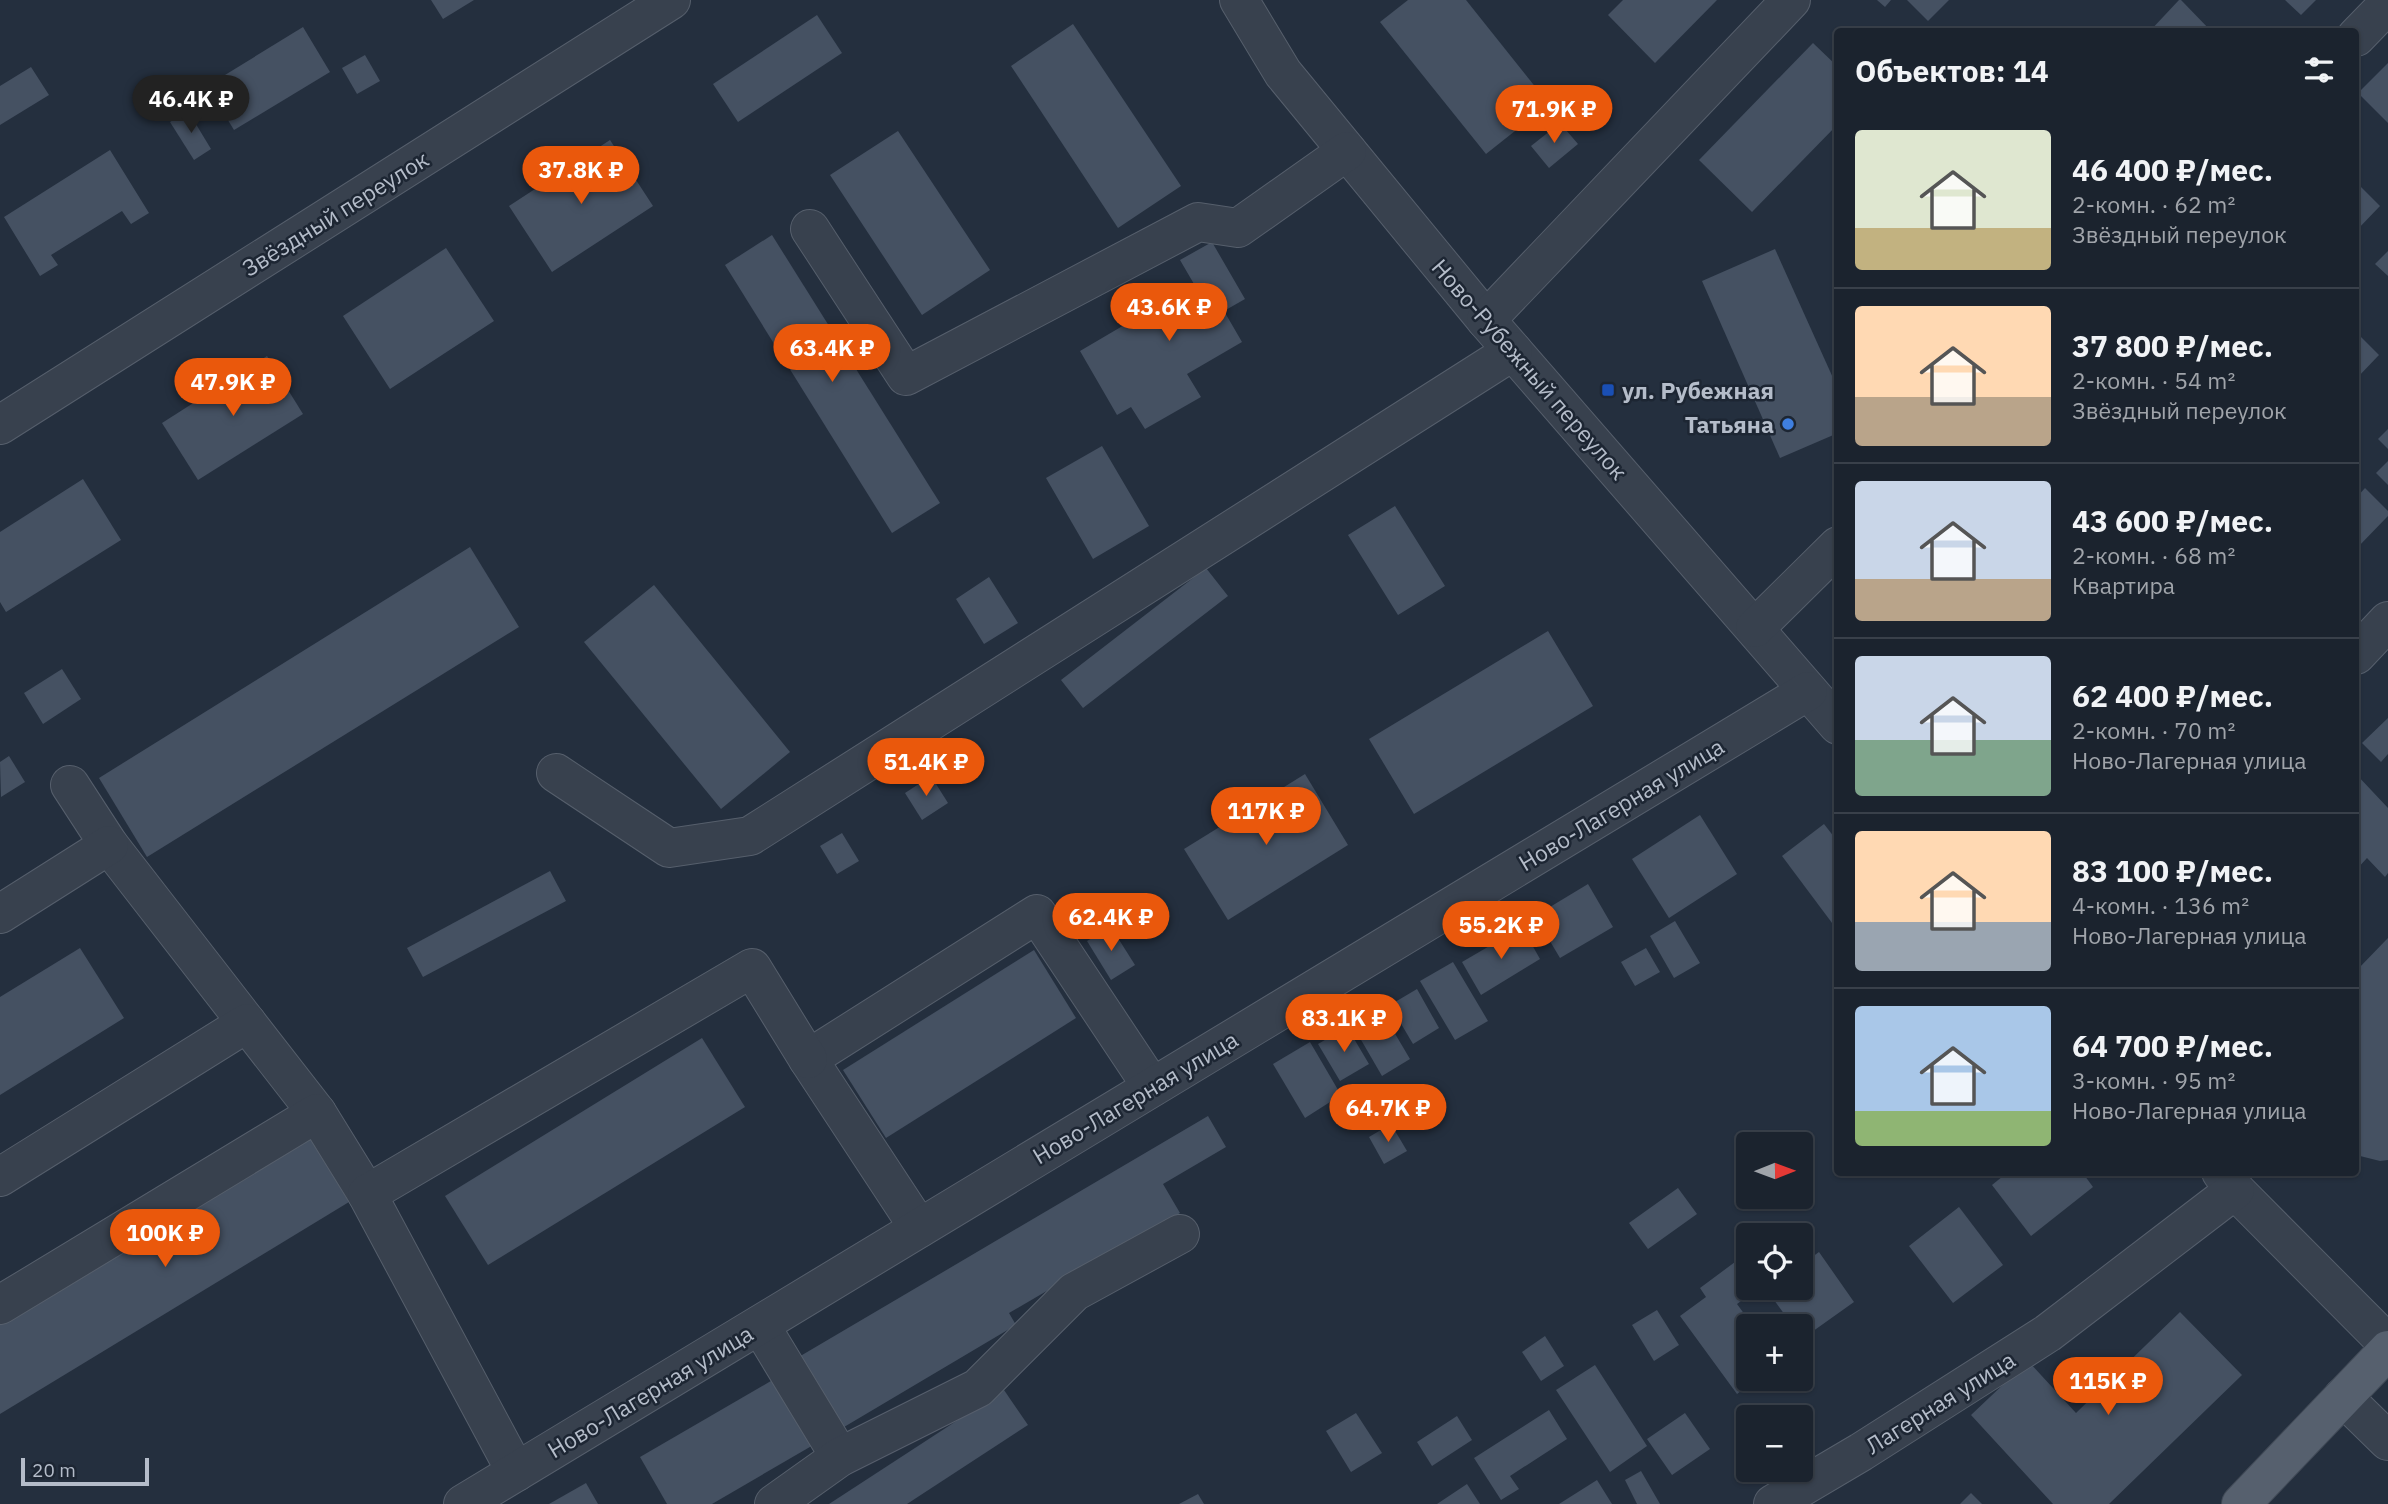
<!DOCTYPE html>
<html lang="ru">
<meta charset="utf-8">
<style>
body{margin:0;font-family:"IBM Plex Sans",sans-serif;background:#282f3a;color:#f1f3f6;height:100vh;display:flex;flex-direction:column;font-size:26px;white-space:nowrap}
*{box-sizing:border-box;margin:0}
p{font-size:23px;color:#a0a4aa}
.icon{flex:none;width:38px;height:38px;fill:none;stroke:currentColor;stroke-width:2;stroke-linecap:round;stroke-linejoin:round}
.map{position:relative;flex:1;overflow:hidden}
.sheet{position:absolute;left:1834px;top:28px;width:525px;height:1148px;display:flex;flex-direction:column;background:#1b232e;border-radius:7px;box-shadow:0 2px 5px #0004,0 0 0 2px #39404a}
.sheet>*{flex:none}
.needle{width:46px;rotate:89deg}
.tools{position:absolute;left:1736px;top:1132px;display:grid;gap:14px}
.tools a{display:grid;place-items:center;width:77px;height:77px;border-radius:7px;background:#1b232e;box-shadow:0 2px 5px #0004,0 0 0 2px #39404a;font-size:35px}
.scale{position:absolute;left:21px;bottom:18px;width:128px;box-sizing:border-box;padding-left:7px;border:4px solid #b4bcc9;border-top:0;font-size:19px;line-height:24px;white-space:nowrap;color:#b4bcc9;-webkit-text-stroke:5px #1d2633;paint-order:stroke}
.price{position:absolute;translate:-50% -60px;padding:0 16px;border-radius:24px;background:#ea580c;color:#fff;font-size:23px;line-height:46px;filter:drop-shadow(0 2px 4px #0008)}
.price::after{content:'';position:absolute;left:50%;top:42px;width:21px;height:16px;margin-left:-10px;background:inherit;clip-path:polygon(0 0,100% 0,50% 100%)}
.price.on{background:#222;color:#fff}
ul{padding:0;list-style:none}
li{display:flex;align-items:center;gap:21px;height:175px;padding:0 21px}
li+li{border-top:2px solid #39404a}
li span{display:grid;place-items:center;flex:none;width:196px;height:140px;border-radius:7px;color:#555}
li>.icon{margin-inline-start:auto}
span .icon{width:84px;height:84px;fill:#fffc;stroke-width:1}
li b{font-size:30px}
h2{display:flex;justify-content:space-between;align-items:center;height:84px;padding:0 21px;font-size:30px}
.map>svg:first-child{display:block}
.building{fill:#455162}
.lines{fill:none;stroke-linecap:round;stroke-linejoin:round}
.minor-casing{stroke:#565f6c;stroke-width:40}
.major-casing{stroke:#414a57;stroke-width:40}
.minor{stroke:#38414e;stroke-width:38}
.major{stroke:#56606e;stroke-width:38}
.transit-dot{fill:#1a4fb4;stroke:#1d2633;stroke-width:2.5}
.shop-dot{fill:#3f7fe0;stroke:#1d2633;stroke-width:2.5}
.labels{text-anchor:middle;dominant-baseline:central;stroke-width:5;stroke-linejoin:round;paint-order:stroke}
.street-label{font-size:23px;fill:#b4bcc9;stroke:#1d2633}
.poi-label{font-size:23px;font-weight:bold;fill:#b4bcc9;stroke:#1d2633;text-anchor:start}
</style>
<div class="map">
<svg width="2388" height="1504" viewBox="0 0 2388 1504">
<rect width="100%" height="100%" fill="#242f3e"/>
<g class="building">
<polygon points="431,0 474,0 443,19"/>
<polygon points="1408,0 1466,0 1549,104 1486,154 1380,22"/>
<polygon points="1623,0 1717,0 1655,63 1608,15"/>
<polygon points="1877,0 1891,0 1885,7"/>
<polygon points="1907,0 1949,0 1928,21"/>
<polygon points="2179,0 2181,0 2212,32 2149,32"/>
<polygon points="2285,0 2316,0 2301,15"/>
<polygon points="817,15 842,53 738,122 713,84"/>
<polygon points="1073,24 1181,186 1118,228 1011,66"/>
<polygon points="303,27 330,72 234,130 207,86"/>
<polygon points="1813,43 1838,67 1838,124 1752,212 1699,160"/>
<polygon points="365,55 380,81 357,94 342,68"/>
<polygon points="2388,63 2388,123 2358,93"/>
<polygon points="31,67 49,95 0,125 0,86"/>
<polygon points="188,111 211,149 194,160 170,122"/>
<polygon points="1560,123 1578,144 1549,168 1531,146"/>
<polygon points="898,131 990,270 922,315 830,175"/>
<polygon points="610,140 653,206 552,272 509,206"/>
<polygon points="110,150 149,213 131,224 122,211 51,255 58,265 40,276 4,217"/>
<polygon points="2356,182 2380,206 2356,231"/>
<polygon points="772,235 940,503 892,533 725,265"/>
<polygon points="1212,242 1245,299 1224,311 1242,342 1187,374 1201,397 1145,429 1131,407 1117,415 1080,351 1194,284 1180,260"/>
<polygon points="446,248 494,321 390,389 343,316"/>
<polygon points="1775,249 1838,389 1838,433 1780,458 1702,281"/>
<polygon points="2388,251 2388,276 2375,264"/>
<polygon points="2359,335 2379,355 2356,379 2356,338"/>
<polygon points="267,356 303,414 198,480 162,423"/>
<polygon points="2388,429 2388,449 2378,439"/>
<polygon points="1102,446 1149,526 1093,559 1046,478"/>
<polygon points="2388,461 2388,485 2376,473"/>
<polygon points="83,479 121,540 6,612 0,602 0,532"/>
<polygon points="2365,488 2388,511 2388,516 2356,549 2356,498"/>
<polygon points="1395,506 1445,586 1398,615 1348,535"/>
<polygon points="470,547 519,627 147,857 99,778"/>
<polygon points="1206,568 1228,596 1083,708 1061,680"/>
<polygon points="989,577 1018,623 984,644 956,599"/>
<polygon points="654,585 790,752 721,809 584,642"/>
<polygon points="1548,631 1593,706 1414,814 1369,739"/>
<polygon points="62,669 81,699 43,724 24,693"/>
<polygon points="2388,718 2388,754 2381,762 2362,743"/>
<polygon points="9,756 25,782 1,797 0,762"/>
<polygon points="1305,774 1348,845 1228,920 1184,849"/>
<polygon points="2356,774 2388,808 2388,873 2385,877 2367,858 2356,870"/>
<polygon points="931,776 948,803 922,820 905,793"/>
<polygon points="1700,815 1737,874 1669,918 1632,859"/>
<polygon points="1824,824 1838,842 1838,931 1782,856"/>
<polygon points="842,833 859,861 837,874 820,846"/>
<polygon points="550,871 566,901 423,977 407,948"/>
<polygon points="1588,884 1613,927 1560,958 1535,916"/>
<polygon points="1675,921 1700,963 1674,978 1650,936"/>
<polygon points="1111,927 1135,965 1111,980 1087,941"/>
<polygon points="1522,927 1540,959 1481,995 1462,962"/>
<polygon points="2388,938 2388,1160 2380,1161 2356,1155 2356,971"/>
<polygon points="80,948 124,1018 0,1095 0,997"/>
<polygon points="1646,948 1660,972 1635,986 1621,962"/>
<polygon points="1034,950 1076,1018 886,1138 843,1070"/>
<polygon points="1453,962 1488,1021 1455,1040 1420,981"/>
<polygon points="1417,989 1439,1028 1413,1044 1390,1005"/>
<polygon points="1381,1010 1410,1059 1382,1076 1353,1026"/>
<polygon points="1347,1027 1369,1064 1340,1081 1318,1044"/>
<polygon points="702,1038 745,1107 488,1265 445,1196"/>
<polygon points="1310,1042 1341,1095 1305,1118 1273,1064"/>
<polygon points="1208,1116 1226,1147 1163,1184 1180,1213 1009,1313 1016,1325 839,1430 797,1358"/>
<polygon points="1391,1124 1407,1151 1384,1164 1369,1137"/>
<polygon points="309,1135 349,1202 0,1414 0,1324"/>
<polygon points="2008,1172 2082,1172 2093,1187 2031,1236 1992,1185"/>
<polygon points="1678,1188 1697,1214 1648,1249 1629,1223"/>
<polygon points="1959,1207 2003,1265 1953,1303 1909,1246"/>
<polygon points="1819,1252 1854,1302 1802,1339 1801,1326 1793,1326 1766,1289 1801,1288 1801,1265"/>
<polygon points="1735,1262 1748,1281 1748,1288 1753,1288 1755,1291 1737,1304 1753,1326 1748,1326 1748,1379 1757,1379 1737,1394 1680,1316 1706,1297 1700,1288"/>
<polygon points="1657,1310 1679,1345 1654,1361 1632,1325"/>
<polygon points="2180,1312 2242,1375 2109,1504 2053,1504 1971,1415 2028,1361 2076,1413"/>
<polygon points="1545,1336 1564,1366 1541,1381 1522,1352"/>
<polygon points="1595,1365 1647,1446 1610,1472 1556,1390"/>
<polygon points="776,1378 815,1444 712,1504 667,1504 640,1457"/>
<polygon points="1004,1390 1028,1425 907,1504 829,1504"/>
<polygon points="1549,1410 1567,1439 1510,1476 1519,1489 1501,1500 1474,1458"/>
<polygon points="1356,1413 1382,1453 1351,1472 1326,1431"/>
<polygon points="1685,1413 1710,1449 1672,1475 1647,1439"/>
<polygon points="1457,1416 1472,1440 1432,1466 1417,1442"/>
<polygon points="1641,1471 1660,1504 1637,1504 1625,1480"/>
<polygon points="1597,1480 1612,1504 1559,1504"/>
<polygon points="586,1483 598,1504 549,1504"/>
<polygon points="1467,1484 1480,1504 1437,1504"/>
<polygon points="1971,1493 1982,1504 1960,1504"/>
<polygon points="1198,1494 1204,1504 1179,1504"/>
</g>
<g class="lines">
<defs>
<g id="minor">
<polyline points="1239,0 1283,73 1486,320 1838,725"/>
<polyline points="2356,37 2388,4"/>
<polyline points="810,229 906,376 1198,222 1238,228 1347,151"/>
<polyline points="1486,320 1791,0"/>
<polyline points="0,425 671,0"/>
<polyline points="1755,628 1838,546"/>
<polyline points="2356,655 2388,621"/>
<polyline points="556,773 669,848 750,836 1513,351"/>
<polyline points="70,785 109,845 247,1023"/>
<polyline points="0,914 109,845"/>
<polyline points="2221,1172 2235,1190 2388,1344"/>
<polyline points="0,1177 247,1023 317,1113"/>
<polyline points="919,1228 808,1059 1037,914 1152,1087"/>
<polyline points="0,1305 317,1113 367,1194"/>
<polyline points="760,1325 840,1457"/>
<polyline points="2343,1397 2388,1441"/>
<polyline points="516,1472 367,1194 752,968 808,1059"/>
<polyline points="463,1504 1808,691"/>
<polyline points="774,1504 840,1457 978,1388 1074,1292 1180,1234"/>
<polyline points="1773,1504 1861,1452 2048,1333 2235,1190"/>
</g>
<polyline id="major" points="2241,1504 2388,1350"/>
</defs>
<use href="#minor" class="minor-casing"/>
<use href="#major" class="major-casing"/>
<use href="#minor" class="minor"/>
<use href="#major" class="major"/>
</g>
<rect class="transit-dot" x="1601" y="383" width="14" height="14" rx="3.5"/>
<circle class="shop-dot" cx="1788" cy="424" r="7"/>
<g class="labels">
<g class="street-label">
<text transform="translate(335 213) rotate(-32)">Звёздный переулок</text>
<text transform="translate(1530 369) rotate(49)">Ново-Рубежный переулок</text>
<text transform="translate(1621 804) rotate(-31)">Ново-Лагерная улица</text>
<text transform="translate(1135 1097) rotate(-31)">Ново-Лагерная улица</text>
<text transform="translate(650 1391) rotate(-31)">Ново-Лагерная улица</text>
<text transform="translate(1940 1402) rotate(-32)">Лагерная улица</text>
</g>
<g class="poi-label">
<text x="1622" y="390">ул. Рубежная</text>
<text x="1774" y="424" text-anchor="end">Татьяна</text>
</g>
</g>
</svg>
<div class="tools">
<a><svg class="needle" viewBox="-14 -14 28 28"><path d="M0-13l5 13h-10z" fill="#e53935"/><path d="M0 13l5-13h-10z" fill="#a0a4aa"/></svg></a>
<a><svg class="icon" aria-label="locate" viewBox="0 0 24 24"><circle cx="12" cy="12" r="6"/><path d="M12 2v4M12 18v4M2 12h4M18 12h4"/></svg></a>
<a>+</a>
<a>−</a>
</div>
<div class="scale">20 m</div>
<b class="price on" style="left:191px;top:135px">46.4K ₽</b>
<b class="price" style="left:1554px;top:145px">71.9K ₽</b>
<b class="price" style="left:581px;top:206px">37.8K ₽</b>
<b class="price" style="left:1169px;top:343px">43.6K ₽</b>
<b class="price" style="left:832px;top:384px">63.4K ₽</b>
<b class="price" style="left:233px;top:418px">47.9K ₽</b>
<b class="price" style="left:926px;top:798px">51.4K ₽</b>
<b class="price" style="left:1266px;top:847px">117K ₽</b>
<b class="price" style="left:1111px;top:953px">62.4K ₽</b>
<b class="price" style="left:1501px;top:961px">55.2K ₽</b>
<b class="price" style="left:1344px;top:1054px">83.1K ₽</b>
<b class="price" style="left:1388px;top:1144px">64.7K ₽</b>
<b class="price" style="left:165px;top:1269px">100K ₽</b>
<b class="price" style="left:2108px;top:1417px">115K ₽</b>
<section class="sheet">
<h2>Объектов: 14<svg class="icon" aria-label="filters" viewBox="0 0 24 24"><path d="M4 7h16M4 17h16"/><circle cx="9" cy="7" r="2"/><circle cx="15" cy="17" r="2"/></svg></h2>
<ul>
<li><span style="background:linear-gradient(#dfe7d0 70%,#c2b280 0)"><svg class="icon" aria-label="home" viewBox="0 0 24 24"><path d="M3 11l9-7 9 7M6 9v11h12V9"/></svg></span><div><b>46 400 ₽/мес.</b><p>2-комн. · 62 m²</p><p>Звёздный переулок</p></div></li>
<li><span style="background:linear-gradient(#ffd9b3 65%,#b9a48a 0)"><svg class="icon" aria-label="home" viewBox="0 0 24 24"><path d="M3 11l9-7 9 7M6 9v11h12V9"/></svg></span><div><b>37 800 ₽/мес.</b><p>2-комн. · 54 m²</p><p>Звёздный переулок</p></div></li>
<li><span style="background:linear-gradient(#c9d6e8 70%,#b9a48a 0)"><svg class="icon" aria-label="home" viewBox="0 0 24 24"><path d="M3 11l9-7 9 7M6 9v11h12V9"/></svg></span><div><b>43 600 ₽/мес.</b><p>2-комн. · 68 m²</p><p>Квартира</p></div></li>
<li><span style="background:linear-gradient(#c9d6e8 60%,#7fa58c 0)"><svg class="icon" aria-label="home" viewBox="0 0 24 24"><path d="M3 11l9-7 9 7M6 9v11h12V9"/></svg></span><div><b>62 400 ₽/мес.</b><p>2-комн. · 70 m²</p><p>Ново-Лагерная улица</p></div></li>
<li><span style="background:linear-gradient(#ffd9b3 65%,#9aa5b1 0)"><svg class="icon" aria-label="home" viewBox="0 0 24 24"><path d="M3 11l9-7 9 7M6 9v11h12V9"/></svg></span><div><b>83 100 ₽/мес.</b><p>4-комн. · 136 m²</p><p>Ново-Лагерная улица</p></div></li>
<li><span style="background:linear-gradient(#a9c7e8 75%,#8fb573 0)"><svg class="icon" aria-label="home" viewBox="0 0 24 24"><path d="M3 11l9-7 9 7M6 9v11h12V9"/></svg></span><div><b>64 700 ₽/мес.</b><p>3-комн. · 95 m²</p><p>Ново-Лагерная улица</p></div></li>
</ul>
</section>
</div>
